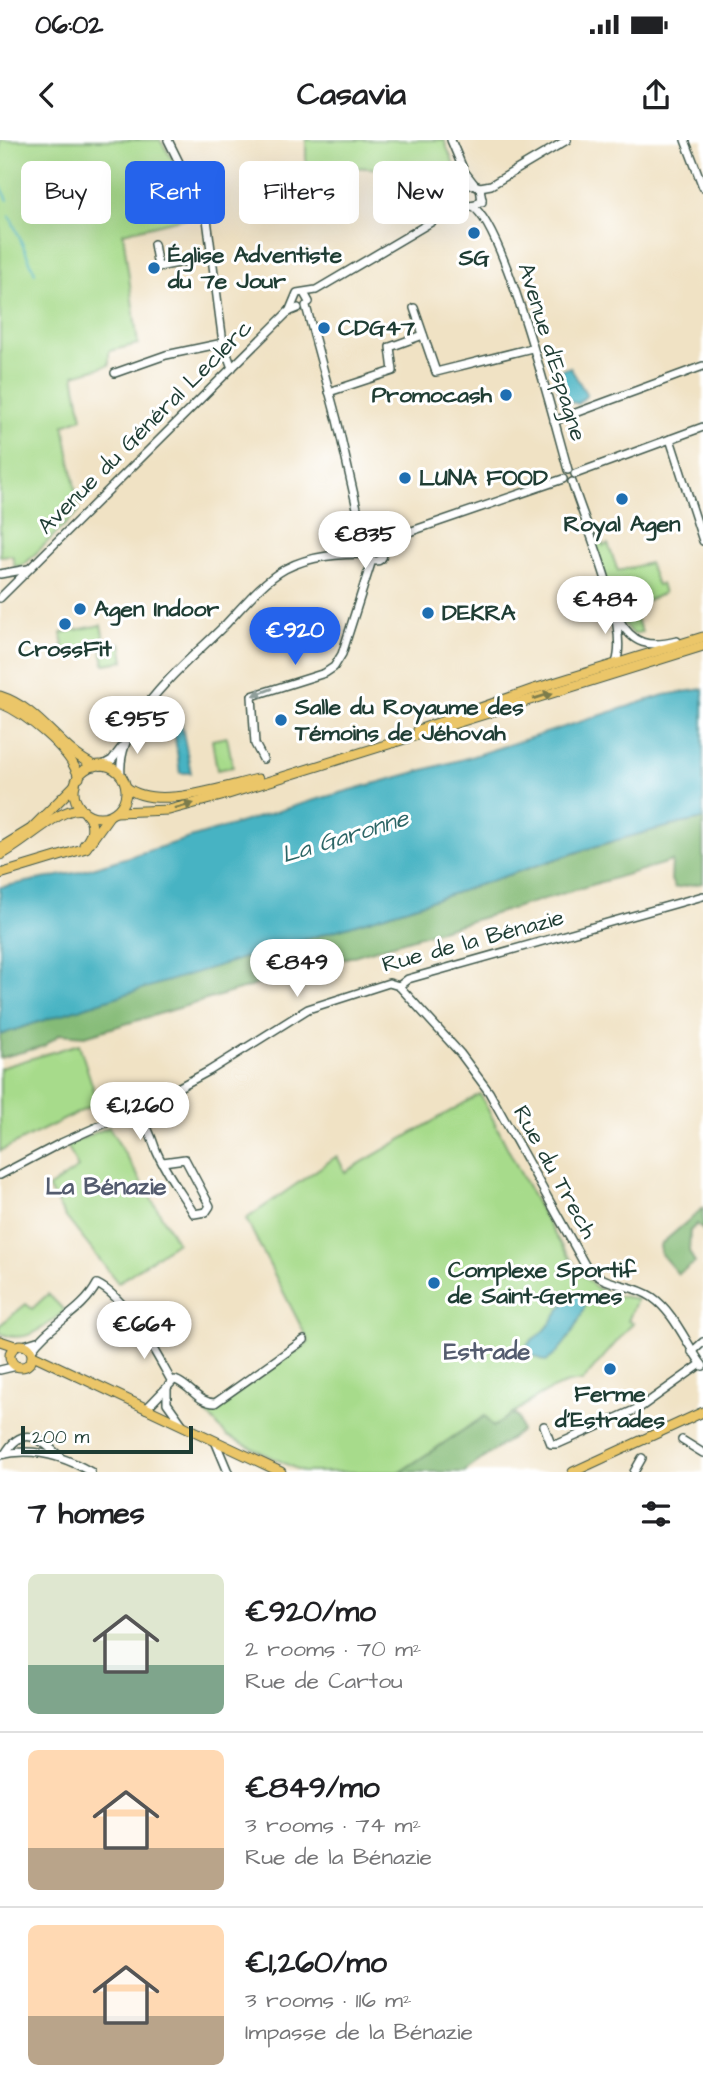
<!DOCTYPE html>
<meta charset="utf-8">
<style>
body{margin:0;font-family:"Architects Daughter",sans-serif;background:#f2f2f2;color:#202124;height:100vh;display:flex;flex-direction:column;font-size:26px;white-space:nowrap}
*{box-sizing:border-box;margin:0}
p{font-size:23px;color:#757577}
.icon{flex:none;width:38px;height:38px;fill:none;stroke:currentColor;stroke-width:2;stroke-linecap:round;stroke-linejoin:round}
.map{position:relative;height:1332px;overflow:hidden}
.sheet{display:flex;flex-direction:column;background:#fff;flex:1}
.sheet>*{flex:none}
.banner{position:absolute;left:21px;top:21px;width:662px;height:63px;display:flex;gap:14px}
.scale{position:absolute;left:21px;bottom:18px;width:172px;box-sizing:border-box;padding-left:7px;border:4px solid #1f3d34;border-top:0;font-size:19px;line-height:24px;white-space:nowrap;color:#1f3d34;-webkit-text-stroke:5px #fff;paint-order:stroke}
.price{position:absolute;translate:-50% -60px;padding:0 16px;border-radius:24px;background:#fff;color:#222;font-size:23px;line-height:46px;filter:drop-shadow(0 2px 4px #0008)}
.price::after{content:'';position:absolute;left:50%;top:42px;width:21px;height:16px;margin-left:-10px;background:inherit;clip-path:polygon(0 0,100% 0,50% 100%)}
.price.current{background:#2563eb;color:#fff}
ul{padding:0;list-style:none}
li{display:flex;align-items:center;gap:21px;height:175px;padding:0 28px}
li+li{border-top:2px solid #e0e0e0}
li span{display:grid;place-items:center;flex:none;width:196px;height:140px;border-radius:10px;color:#555}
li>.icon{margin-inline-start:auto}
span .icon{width:84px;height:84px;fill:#fffc;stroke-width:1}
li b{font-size:30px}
h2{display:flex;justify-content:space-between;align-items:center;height:84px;padding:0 28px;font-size:30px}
.chip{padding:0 24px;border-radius:10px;background:#fff;box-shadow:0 7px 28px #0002;font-size:24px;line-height:63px}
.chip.current{background:#2563eb;color:#fff}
.status{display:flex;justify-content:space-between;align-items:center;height:49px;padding:0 35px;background:#fff;direction:ltr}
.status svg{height:19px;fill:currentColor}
header{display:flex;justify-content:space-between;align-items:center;height:91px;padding:0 28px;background:#fff;font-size:32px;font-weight:700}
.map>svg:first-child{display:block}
.green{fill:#a7db8b;stroke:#638c60;stroke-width:2}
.forest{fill:#85bb77;stroke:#527c56;stroke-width:2}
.water{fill:#47b3c3;stroke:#33787c;stroke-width:2}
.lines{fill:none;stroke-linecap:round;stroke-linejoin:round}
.stream{stroke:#47b3c3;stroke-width:2}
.minor-casing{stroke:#3e564a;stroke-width:10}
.major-casing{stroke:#3e564a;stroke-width:11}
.minor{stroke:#fff;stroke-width:7}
.major{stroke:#ebc669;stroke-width:9}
.oneway{fill:#8f9e9a}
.oneway2{fill:#7b7b4c}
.poi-dot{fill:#1f6fb2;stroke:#fff;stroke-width:2.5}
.labels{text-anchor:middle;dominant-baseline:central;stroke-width:6;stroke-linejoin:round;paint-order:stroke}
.poi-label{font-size:23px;font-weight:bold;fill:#1f3d34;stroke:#fff;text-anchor:start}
.street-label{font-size:23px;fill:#1f3d34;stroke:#fff}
.water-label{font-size:24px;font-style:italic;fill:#2d6666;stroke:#fff}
.neighbourhood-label{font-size:24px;font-weight:bold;fill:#545c6f;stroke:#fff}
</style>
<div class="status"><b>06:02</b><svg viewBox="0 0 49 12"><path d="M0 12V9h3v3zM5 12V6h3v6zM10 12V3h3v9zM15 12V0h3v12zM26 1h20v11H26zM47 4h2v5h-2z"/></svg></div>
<header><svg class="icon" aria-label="back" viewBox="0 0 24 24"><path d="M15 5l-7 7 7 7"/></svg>Casavia<svg class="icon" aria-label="share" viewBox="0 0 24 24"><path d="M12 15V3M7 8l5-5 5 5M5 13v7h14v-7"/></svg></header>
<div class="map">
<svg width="703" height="1332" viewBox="0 0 703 1332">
<rect width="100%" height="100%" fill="#fff"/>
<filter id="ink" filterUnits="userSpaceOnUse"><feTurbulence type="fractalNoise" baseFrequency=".0143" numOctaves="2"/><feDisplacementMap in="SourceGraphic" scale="14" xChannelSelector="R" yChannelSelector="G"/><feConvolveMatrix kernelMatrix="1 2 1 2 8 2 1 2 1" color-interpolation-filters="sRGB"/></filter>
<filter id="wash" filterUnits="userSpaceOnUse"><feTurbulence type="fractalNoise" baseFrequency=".00686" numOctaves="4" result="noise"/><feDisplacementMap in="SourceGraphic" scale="28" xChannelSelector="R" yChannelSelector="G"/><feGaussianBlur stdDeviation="1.57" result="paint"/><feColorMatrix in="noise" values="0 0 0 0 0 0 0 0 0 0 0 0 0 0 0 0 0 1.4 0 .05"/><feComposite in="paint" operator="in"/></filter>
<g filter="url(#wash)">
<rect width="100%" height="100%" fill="#f0e2c4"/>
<g class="green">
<polygon points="0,0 160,0 173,20 197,75 123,93 138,204 109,211 109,225 74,235 82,278 64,285 79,371 25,424 15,427 12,415 0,416"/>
<polygon points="306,0 444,0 460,40 449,46 439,32 315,25 316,40 306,38"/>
<path d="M601 400 603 406 608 404 618 431 649 423 657 445 661 444 664 453 631 468 642 492 633 494C610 477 604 431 595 404Z"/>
<polygon points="101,485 105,504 64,512 61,493"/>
<polygon points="121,503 124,521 104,524 101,507"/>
<polygon points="227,597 233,627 217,630 212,600"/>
<polygon points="79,904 98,963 0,1011 0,928"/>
<path d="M480 954C503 997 561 1123 596 1147 607 1156 623 1156 637 1159L628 1181 633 1183 582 1242C556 1239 514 1273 493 1288L485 1276 400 1332H303L227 1296 206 1273 309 1202 246 1079 337 1016 345 1032Z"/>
<polygon points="109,987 177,1102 118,1143 65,1076 48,1048 78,1028 67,1005"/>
<path d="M48 1154 65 1171C44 1187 27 1205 0 1193V1185L26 1164 32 1169Z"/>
</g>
<g class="forest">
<path d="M703 679V743L675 748 671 740 672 721 85 896 60 894 44 906 0 918V895C93 862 188 832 282 804 331 789 381 777 430 761 521 732 609 698 703 679Z"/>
<polygon points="703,1068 703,1090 697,1084 690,1091 689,1111 695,1123 678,1134 661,1114 660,1105"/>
<polygon points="512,1274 518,1277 521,1291 464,1332 400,1332 485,1276 493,1287"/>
</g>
<g class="water">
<path d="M570 227 587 255 578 264C561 261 553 247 558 231Z"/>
<path d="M703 549V679C609 697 521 732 430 761 287 807 142 846 0 895V747L79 732 311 661 467 618 664 555Z"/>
<polygon points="178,566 191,633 180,633 171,570"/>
<path d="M580 1153 586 1156C589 1170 558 1219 545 1221L532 1215 527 1206C531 1198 538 1197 544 1191 559 1176 559 1161 580 1153Z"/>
</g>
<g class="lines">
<g class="stream">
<polyline points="0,44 8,60"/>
<polyline points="10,76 35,133"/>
</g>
</g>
</g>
<g filter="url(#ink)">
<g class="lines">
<defs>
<g id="minor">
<polyline points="168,0 207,79 223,203 232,228"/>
<polyline points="451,0 464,31 474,44"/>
<polyline points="685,0 703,47"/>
<polyline points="480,47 491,45 567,0"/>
<polyline points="463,48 472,44 480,47 482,62"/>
<path d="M472 66C505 85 555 285 568 330"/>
<polyline points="455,68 463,48 465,33"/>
<polyline points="154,104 158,127 214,116"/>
<polyline points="304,153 309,162"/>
<polyline points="306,166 337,280 361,386 373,408"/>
<polyline points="414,168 436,232 532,208"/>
<polyline points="289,172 297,153 316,150 455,68 476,65 482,59"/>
<polyline points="115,233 166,215 223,203"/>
<polyline points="329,252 393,231 390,207 423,195"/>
<polyline points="554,281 703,226"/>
<polyline points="670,299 703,401"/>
<polyline points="575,334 703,287"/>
<path d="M572 342C585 384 630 484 616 523"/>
<circle cx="376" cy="414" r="7"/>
<polyline points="381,410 406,393 563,339"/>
<polyline points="0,434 28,429"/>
<polyline points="0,458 288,172 298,168"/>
<path d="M618 478C633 505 649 508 677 501"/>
<polyline points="263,619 255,604 252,556 325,533 334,527 342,514 372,420"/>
<polyline points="101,626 112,620 122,607"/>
<path d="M121 634C119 616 128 594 138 578 160 543 197 513 226 484 244 465 262 442 285 429 311 415 341 414 370 414"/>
<path d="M399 846 460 913 489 952 585 1125C604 1148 630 1142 652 1157 675 1173 686 1204 703 1226"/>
<polyline points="399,846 408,839 703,756"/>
<path d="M137 969C146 983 151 995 156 1010 165 1032 182 1054 194 1074L206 1072 210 1066 185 1019 163 1022"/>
<polyline points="0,1035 61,1003 146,965 209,931 308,869 389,843 399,846"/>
<polyline points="24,1205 37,1201"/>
<path d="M31 1211C49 1184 82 1173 97 1144 128 1159 155 1212 172 1242L146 1269"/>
<polyline points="692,1212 703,1202"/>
<polyline points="0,1230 17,1226"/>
<path d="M175 1240C190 1245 198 1263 215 1263L304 1200"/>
<polyline points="167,1249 167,1263 182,1284"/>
<polyline points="544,1286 551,1304 558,1304 641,1267 701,1224"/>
<polyline points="682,1300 703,1313"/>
<polyline points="215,1301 228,1332"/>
<path d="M5 1314C23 1283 41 1299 60 1317"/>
<path d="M0 1315C32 1307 64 1316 91 1332"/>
<polyline points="634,1332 642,1318"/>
</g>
<g id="major">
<path d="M0 556C41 569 58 609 95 626"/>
<path d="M0 563C25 573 72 610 79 638"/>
<polyline points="418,590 534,549 703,497"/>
<circle cx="100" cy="651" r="26"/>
<path d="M126 647C155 671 222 647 258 639"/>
<polyline points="116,672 169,670 225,655 703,506"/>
<path d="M84 705C93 696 95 683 86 674"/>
<polyline points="0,708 31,689 75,645"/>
<path d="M0 715C22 706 62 664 82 670"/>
<polyline points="0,734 86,708 109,676"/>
<polyline points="0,1201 15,1206"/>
<circle cx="21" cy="1216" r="11"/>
<polyline points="33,1215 281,1332"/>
<polyline points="573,1332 703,1272"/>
</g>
</defs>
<use href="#minor" class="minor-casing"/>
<use href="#major" class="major-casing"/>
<use href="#minor" class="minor"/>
<use href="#major" class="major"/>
</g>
<defs><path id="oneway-solid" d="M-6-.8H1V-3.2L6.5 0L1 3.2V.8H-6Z" transform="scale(1.75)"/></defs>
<use class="oneway" href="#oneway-solid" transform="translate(263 552) rotate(160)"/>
<g class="oneway2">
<use href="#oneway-solid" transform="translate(543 556) rotate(-17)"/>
<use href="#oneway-solid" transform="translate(184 666) rotate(-15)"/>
</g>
</g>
<g class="poi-dot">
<circle cx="474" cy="93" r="7"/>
<circle cx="154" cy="128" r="7"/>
<circle cx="324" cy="188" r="7"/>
<circle cx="506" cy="255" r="7"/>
<circle cx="405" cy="338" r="7"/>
<circle cx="622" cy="359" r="7"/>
<circle cx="80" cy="469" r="7"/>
<circle cx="428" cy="473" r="7"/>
<circle cx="65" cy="484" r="7"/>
<circle cx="281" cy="580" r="7"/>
<circle cx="434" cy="1143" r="7"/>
<circle cx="610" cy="1229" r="7"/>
</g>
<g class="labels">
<g class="poi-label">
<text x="168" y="115">Église Adventiste<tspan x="168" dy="26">du 7e Jour</tspan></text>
<text x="474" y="118" text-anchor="middle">SG</text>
<text x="338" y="188">CDG47</text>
<text x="492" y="255" text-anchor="end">Promocash</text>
<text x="419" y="338">LUNA FOOD</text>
<text x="622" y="384" text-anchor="middle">Royal Agen</text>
<text x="94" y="469">Agen Indoor</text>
<text x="442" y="473">DEKRA</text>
<text x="65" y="509" text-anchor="middle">CrossFit</text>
<text x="295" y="567">Salle du Royaume des<tspan x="295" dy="26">Témoins de Jéhovah</tspan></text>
<text x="448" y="1130">Complexe Sportif<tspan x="448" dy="26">de Saint-Germes</tspan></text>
<text x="610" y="1254" text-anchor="middle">Ferme<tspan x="610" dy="26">d’Estrades</tspan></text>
</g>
<g class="street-label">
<text transform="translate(552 212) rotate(73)">Avenue d'Espagne</text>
<text transform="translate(145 287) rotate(-45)">Avenue du Général Leclerc</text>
<text transform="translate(473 801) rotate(-15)">Rue de la Bénazie</text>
<text transform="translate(555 1032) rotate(61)">Rue du Trech</text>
</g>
<g class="water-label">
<text transform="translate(345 697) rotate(-17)">La Garonne</text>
</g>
<g class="neighbourhood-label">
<text x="106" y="1047">La Bénazie</text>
<text x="487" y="1212">Estrade</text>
</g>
</g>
</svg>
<div class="scale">200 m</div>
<b class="price" style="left:365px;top:431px">€835</b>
<b class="price" style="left:605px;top:496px">€484</b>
<b class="price current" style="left:295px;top:527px">€920</b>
<b class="price" style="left:137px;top:616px">€955</b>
<b class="price" style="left:297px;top:859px">€849</b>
<b class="price" style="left:140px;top:1002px">€1,260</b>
<b class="price" style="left:144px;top:1221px">€664</b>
<div class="banner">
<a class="chip">Buy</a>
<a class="chip current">Rent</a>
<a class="chip">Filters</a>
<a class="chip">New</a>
</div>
</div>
<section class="sheet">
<h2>7 homes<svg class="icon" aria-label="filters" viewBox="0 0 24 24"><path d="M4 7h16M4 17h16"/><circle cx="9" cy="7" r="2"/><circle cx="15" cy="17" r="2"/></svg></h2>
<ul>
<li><span style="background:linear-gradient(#dfe7d0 65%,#7fa58c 0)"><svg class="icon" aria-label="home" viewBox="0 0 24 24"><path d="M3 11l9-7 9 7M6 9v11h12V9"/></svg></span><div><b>€920/mo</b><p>2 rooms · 70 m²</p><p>Rue de Cartou</p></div></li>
<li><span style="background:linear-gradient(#ffd9b3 70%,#b9a48a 0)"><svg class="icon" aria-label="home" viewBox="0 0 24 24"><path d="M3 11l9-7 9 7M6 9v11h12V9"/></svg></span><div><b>€849/mo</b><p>3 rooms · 74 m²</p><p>Rue de la Bénazie</p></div></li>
<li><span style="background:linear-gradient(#ffd9b3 65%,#b9a48a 0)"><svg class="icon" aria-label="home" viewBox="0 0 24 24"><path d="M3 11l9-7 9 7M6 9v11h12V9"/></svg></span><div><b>€1,260/mo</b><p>3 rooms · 116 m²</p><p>Impasse de la Bénazie</p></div></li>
</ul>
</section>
